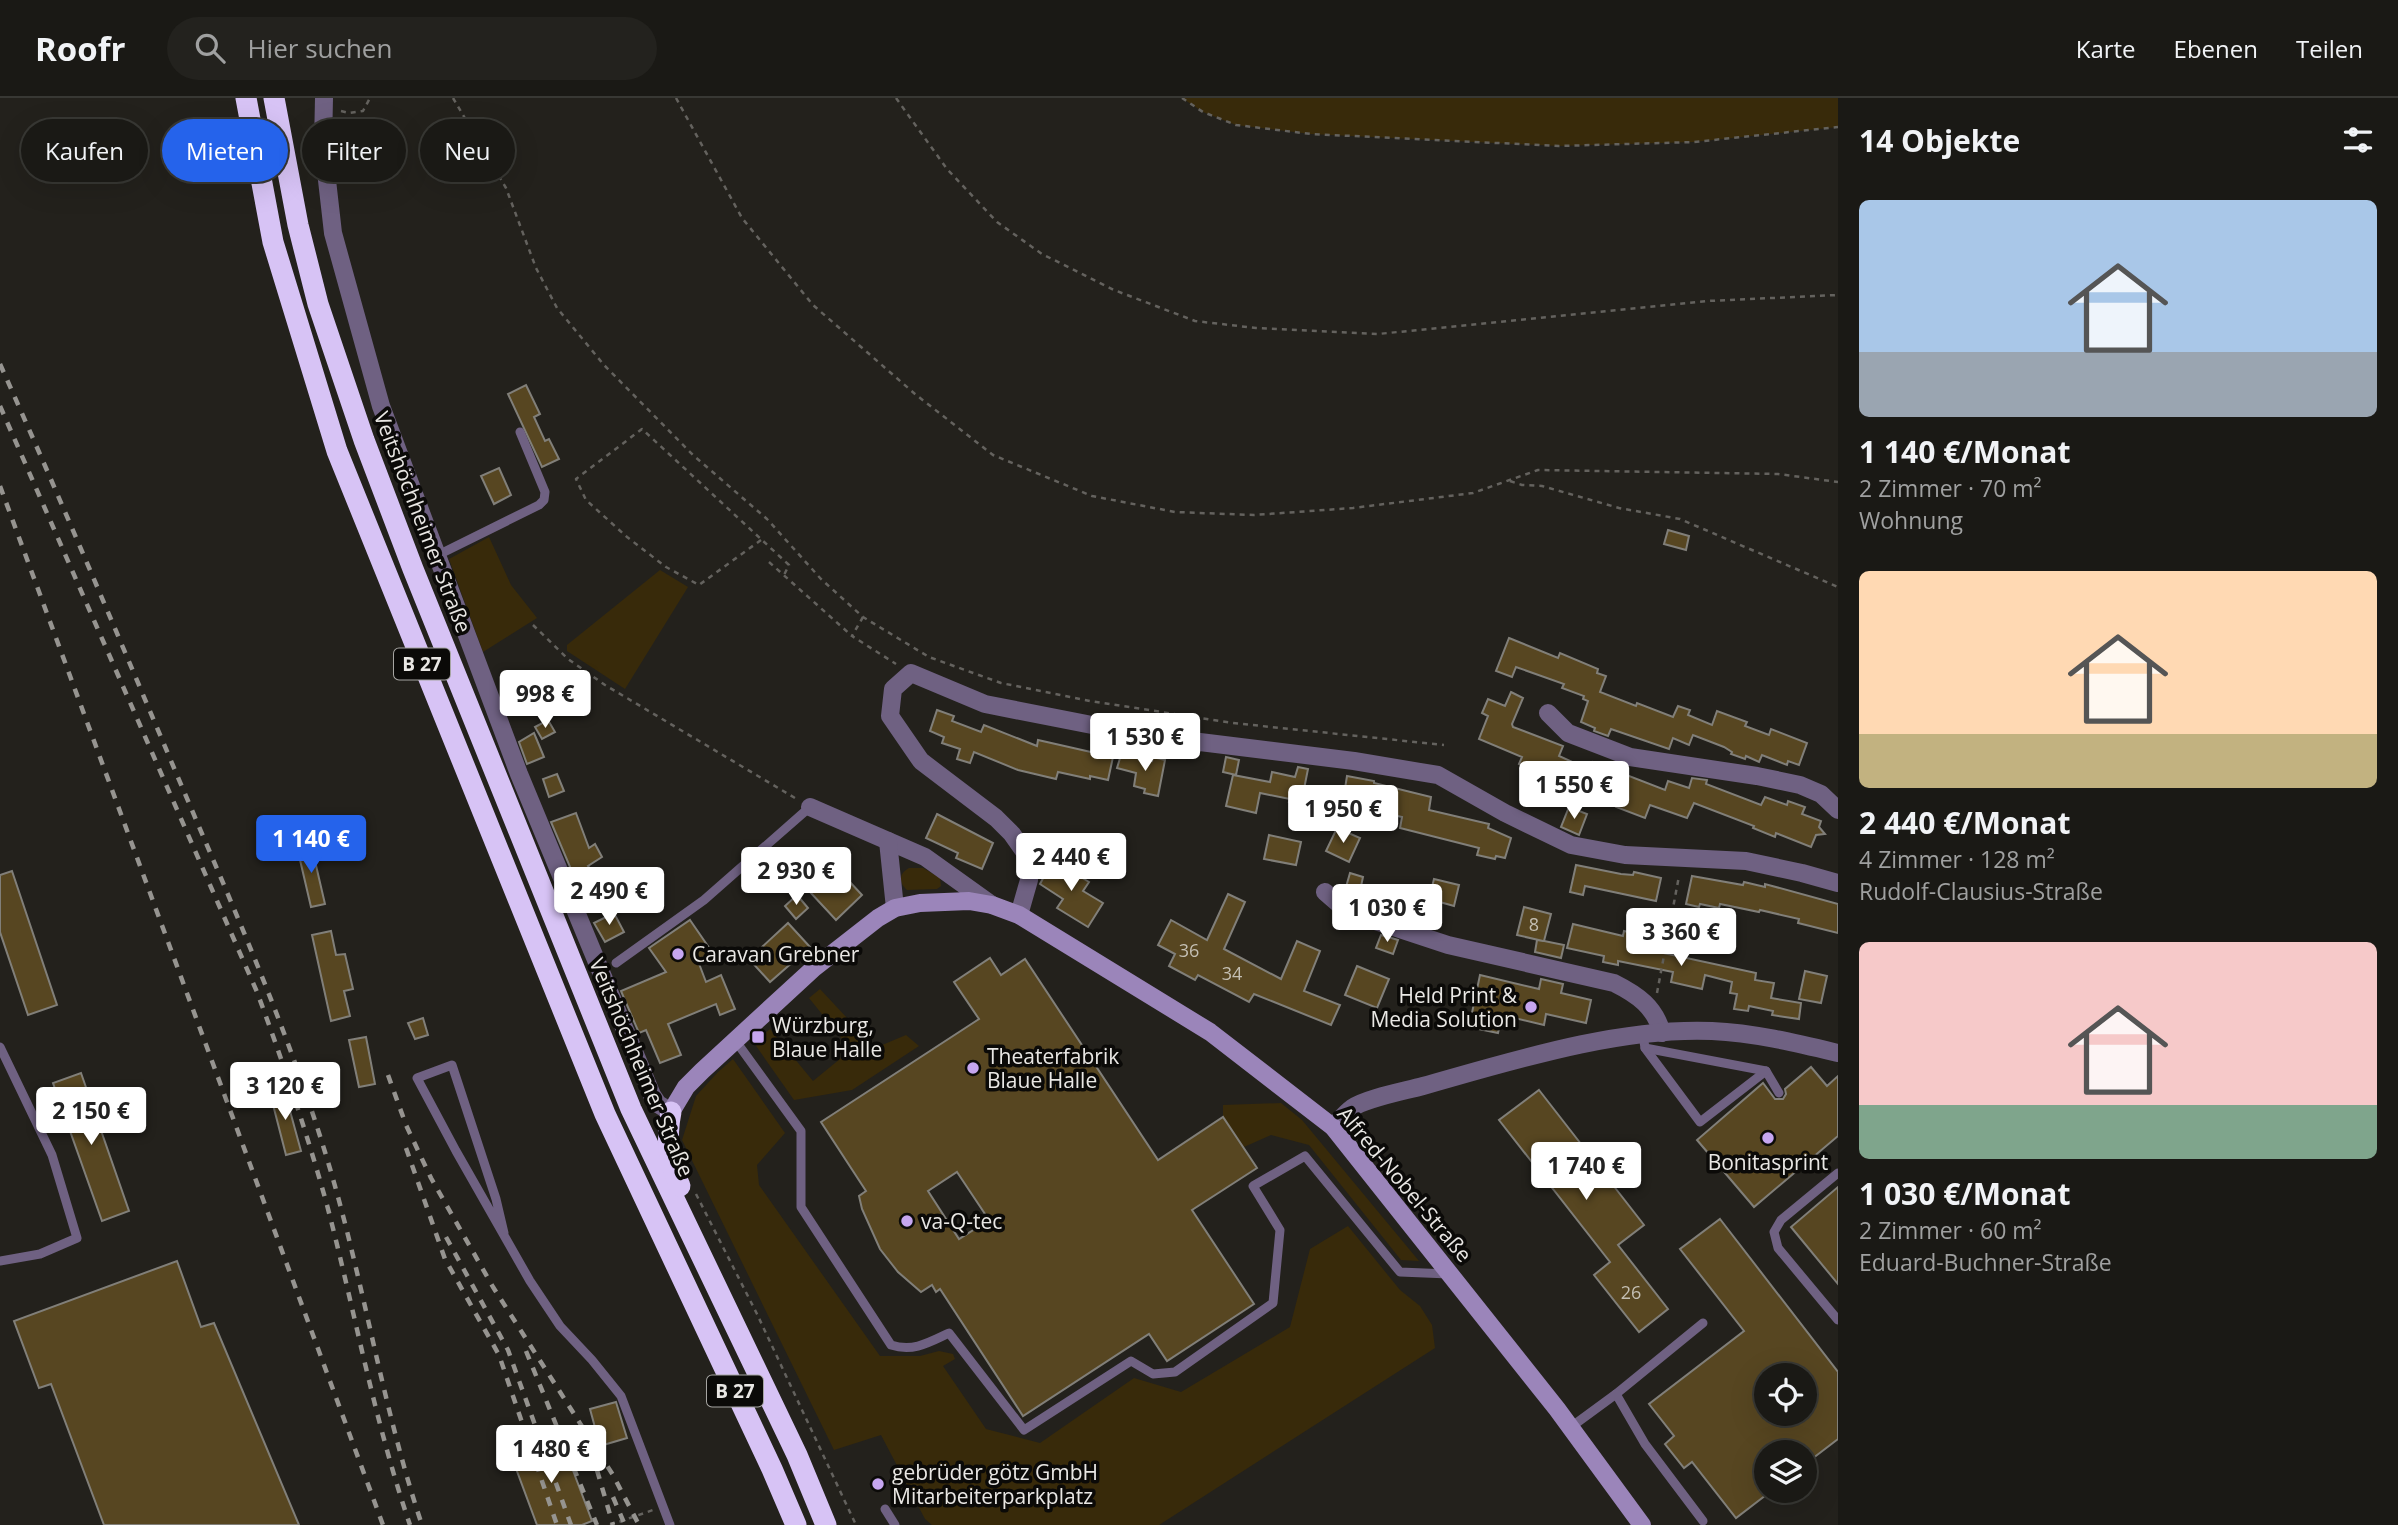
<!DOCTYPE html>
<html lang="de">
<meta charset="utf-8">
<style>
body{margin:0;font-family:"Open Sans",sans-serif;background:#23221e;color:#f1f3f6;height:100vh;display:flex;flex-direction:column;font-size:26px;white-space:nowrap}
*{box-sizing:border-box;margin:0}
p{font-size:23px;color:#9fa0a0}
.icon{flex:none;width:38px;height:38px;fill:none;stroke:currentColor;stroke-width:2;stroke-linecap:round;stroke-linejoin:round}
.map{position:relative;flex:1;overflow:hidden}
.panel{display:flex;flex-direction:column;background:#1a1915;width:560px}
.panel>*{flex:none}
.banner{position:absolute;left:21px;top:21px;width:665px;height:63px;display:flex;gap:14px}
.fabs{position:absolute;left:1754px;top:1265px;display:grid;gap:14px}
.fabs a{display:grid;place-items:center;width:63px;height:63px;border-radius:50%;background:#1a1915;box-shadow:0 7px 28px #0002,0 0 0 2px #383834;font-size:35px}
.price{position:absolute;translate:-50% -60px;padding:0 16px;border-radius:7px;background:#fff;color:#222;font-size:23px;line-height:46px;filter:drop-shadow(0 2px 4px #0008)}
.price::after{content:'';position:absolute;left:50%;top:42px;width:21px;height:16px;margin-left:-10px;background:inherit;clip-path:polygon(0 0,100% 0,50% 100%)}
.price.selected{background:#2563eb;color:#fff}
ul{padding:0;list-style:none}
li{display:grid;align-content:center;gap:14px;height:371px;padding:0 21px}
li span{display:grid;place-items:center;height:217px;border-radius:10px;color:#555}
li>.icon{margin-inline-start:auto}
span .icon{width:126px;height:126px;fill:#fffc;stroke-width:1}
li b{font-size:30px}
h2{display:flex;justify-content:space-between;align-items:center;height:84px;padding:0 21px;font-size:30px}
.pill{padding:0 24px;border-radius:32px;background:#1a1915;box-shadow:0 7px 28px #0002,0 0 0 2px #383834;font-size:24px;line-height:63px}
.pill.selected{background:#2563eb;color:#fff}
header{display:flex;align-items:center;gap:42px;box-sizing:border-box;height:98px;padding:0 35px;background:#1a1915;border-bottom:2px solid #383834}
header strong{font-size:33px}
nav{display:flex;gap:38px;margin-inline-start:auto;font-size:24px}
.search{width:490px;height:63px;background:#23221e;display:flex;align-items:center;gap:18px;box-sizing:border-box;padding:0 24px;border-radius:38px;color:#9fa0a0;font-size:26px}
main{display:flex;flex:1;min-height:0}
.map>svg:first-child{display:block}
.green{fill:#382a0a}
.building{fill:#574621;stroke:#817f79;stroke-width:2;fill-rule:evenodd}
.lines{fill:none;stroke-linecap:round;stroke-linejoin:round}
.path{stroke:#64625e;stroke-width:2.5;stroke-dasharray:5 5;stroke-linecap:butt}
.lane{stroke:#6f6182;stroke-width:9}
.street{stroke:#6f6182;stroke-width:18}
.secondary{stroke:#9b85ba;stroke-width:18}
.highway{stroke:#d7c3f5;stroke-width:21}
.rail{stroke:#969490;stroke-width:4.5;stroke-dasharray:9 9;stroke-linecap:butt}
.poi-dot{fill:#c6a6f0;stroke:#0b0a08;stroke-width:2.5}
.labels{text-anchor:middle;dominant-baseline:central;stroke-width:7;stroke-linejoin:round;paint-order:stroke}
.number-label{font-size:18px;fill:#c4bfb3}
.shield{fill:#0b0a08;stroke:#a6a5a2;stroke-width:2}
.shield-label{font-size:19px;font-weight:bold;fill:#e9e7e4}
.street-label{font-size:21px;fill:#e9e7e4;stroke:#0b0a08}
.poi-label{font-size:21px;fill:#e9e7e4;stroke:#0b0a08;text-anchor:start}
</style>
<header>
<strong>Roofr</strong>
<div class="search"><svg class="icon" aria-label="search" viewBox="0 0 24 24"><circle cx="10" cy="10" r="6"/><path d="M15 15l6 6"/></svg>Hier suchen</div>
<nav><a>Karte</a><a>Ebenen</a><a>Teilen</a></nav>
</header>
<main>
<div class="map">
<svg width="1838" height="1427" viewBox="0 0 1838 1427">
<rect width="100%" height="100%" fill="#23211c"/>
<g class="green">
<polygon points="1182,0 1838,0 1838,29 1694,44 1559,48 1311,36 1236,27 1203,14"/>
<polygon points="489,439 511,487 537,520 483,554 449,461"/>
<polygon points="660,472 688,489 625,591 567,553 567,547"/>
<path d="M909 770H923L940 780 941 788 937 791 907 792C899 785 898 776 909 770Z"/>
<polygon points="820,891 875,950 906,937 919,948 852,992 794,1002 754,945 770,931 813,983 851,952 809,900"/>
<polygon points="733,961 785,1035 757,1067 759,1087 880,1258 920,1258 939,1253 953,1256 955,1261 943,1268 986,1331 1040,1345 1134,1280 1181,1294 1290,1229 1310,1151 1348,1128 1400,1192 1420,1208 1432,1227 1435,1250 1159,1427 932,1427 925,1421 881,1337 834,1352 682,1042 696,998 718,974"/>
<polygon points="1281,1005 1302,1022 1419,1163 1401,1162 1309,1047 1271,1037 1244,1049 1223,1019 1223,1007"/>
</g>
<g class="building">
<polygon points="526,287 540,316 534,319 545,343 549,341 559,361 542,369 508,296"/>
<polygon points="499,370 511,397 494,406 481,378"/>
<polygon points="1668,432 1689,438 1686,452 1664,446"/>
<polygon points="1509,540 1558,560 1560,555 1598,571 1597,575 1606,578 1600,594 1636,608 1637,605 1673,619 1678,608 1690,612 1688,617 1712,627 1717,613 1747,624 1745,628 1769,637 1771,631 1807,645 1799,667 1788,663 1787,667 1762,657 1759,664 1746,658 1745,661 1731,656 1732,654 1724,649 1693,637 1689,647 1673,640 1669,651 1611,631 1608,638 1594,633 1595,630 1581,624 1588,603 1583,601 1584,598 1562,590 1564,586 1516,569 1512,579 1496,573"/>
<polygon points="1511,594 1523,600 1512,626 1513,629 1563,648 1559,658 1590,672 1593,664 1665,692 1668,683 1689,690 1692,680 1707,682 1706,686 1761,707 1765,699 1787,707 1788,703 1805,709 1802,716 1821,723 1819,729 1825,736 1816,737 1811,749 1776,735 1775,739 1753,730 1754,728 1694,705 1687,720 1650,707 1645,720 1616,709 1618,702 1519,666 1522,659 1479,641 1488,618 1482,615 1488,601 1505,608"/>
<polygon points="937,612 954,618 952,623 981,634 984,627 1037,648 1038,642 1113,659 1108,682 1090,678 1090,681 1058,674 1056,681 1018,672 974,654 970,665 957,661 960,651 942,645 944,639 930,633"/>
<polygon points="548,622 555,634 542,641 535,629"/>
<polygon points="534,635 544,659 527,666 519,644"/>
<polygon points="1121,657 1152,663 1153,659 1165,662 1158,698 1144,695 1145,691 1134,688 1136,675 1117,670"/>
<polygon points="1226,659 1239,662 1236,677 1223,674"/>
<polygon points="1298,669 1308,671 1301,706 1289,704 1290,701 1260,695 1256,715 1226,708 1233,677 1270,684 1272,674 1295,679"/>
<polygon points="557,676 564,693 549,699 543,681"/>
<polygon points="1347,678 1374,683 1374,685 1431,699 1429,712 1489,726 1488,730 1511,740 1505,760 1496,758 1495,761 1477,757 1479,750 1400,730 1402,719 1389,716 1390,710 1343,703"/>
<polygon points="1569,709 1587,716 1579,737 1561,729"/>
<polygon points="576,715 589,750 595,746 602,759 588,768 608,793 597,801 576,774 573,776 551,724"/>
<polygon points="937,716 993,745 982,771 956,760 958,755 926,740"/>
<polygon points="1337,730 1360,740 1349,764 1326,753"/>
<polygon points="1269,737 1301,744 1296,767 1264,761"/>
<polygon points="311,746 325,806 311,809 297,749"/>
<polygon points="1053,762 1089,784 1083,793 1103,805 1088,829 1057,810 1063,801 1040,786"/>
<polygon points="1576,767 1621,776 1633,777 1634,774 1661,780 1656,803 1585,788 1583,797 1570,794"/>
<polygon points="836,769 862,797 836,822 810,794"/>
<polygon points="12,773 57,907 28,917 0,834 0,777"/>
<polygon points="1350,775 1363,779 1360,793 1346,789"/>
<polygon points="1692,778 1743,787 1744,784 1765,789 1765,786 1838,806 1838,835 1798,825 1799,821 1760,812 1759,814 1720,806 1719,810 1700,806 1699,809 1686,806"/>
<polygon points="1434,781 1459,787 1454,808 1429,801"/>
<polygon points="1228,796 1245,804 1224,851 1281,881 1297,843 1320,853 1304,893 1340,907 1331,927 1254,896 1249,904 1198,877 1195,882 1169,868 1175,856 1158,847 1171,822 1207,842"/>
<polygon points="797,797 808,810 796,821 785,808"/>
<polygon points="1412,798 1426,801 1421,817 1408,814"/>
<polygon points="1524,809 1551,816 1544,843 1564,847 1561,860 1535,854 1537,842 1543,843 1517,837"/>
<polygon points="614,815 624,834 605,844 594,825"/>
<polygon points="690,822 712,854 698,863 706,884 721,877 735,911 720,917 716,906 668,926 681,957 660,965 646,932 639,935 621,893 666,874 649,850"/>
<polygon points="788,825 810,849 770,884 749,861"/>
<polygon points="1573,826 1623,838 1624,833 1641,837 1641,839 1656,842 1654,853 1756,875 1755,882 1774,885 1771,900 1801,905 1799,921 1772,917 1773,913 1749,908 1748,913 1734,911 1737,896 1730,895 1732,884 1705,877 1702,891 1671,884 1673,874 1618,863 1618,867 1603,864 1604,858 1567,850"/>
<polygon points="331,833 336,857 345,856 353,891 344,893 350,918 331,923 312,837"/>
<polygon points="1381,837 1398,842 1393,856 1376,850"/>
<path d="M990 860 1001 877 1025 861 1158 1062 1223 1019 1257 1070 1192 1112 1254 1206 1167 1263 1149 1236 1023 1318 940 1191 936 1194 932 1187 921 1194 898 1174 880 1151 862 1111 859 1098 866 1093 821 1024 979 921 954 884ZM957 1074 989 1122 959 1141 928 1093Z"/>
<polygon points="1357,868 1389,881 1377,910 1345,897"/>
<polygon points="1805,873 1827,878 1821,905 1799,901"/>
<polygon points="1480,877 1539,891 1541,881 1563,886 1561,895 1591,902 1586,925 1546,916 1544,927 1502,917 1498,935 1469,929"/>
<polygon points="423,920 428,937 415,941 408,925"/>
<polygon points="366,939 375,986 359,989 349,942"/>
<polygon points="1811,969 1827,988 1838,978 1838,1038 1754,1109 1697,1042 1763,985 1775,1001 1783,1001 1786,996 1785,991"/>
<polygon points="81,975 129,1113 102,1123 53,985"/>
<polygon points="284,991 301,1053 286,1057 270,995"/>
<polygon points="1539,992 1644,1127 1618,1147 1668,1211 1639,1234 1594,1177 1610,1164 1499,1022"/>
<polygon points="1838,1089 1838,1186 1791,1129"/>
<path d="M1720 1121 1838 1274V1341L1804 1367V1354H1766V1397L1736 1420 1692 1364 1684 1370 1665 1346 1674 1338 1649 1306 1744 1233 1680 1151ZM1766 1278H1804V1316H1766Z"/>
<polygon points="177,1163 201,1229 214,1225 299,1427 104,1427 51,1286 39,1290 14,1223"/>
<polygon points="616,1304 627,1340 600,1348 590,1311"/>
<polygon points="560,1338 592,1423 582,1427 537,1427 511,1357"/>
</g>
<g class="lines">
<g class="path">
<polyline points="453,0 506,90 536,170 557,210 604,267 693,357 767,421 821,481 863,519 929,559 1001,585 1090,603 1233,625 1444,647"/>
<polyline points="676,0 742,120 813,207 915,296 993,357 1092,398 1175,414 1254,417 1353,410 1473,395 1538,372 1778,376 1838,384"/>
<polyline points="896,0 947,71 997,124 1042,156 1114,192 1195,223 1256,230 1378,236 1707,203 1838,197"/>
<polyline points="1182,0 1203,14 1236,27 1311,36 1559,48 1694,44 1838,29"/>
<polyline points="341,13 349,15 363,13 370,0"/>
<polyline points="1510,383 1522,387 1542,388 1619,410 1680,421 1838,489"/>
<polyline points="761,442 699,487 666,469 627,439 586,402 576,381 642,331 789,467 784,477"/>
<polyline points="769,464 852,538"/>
<polyline points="863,519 852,538 896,566"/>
<polyline points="533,527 568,561 605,587 795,700"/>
<polyline points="1657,895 1679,778"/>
<polyline points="696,1096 757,1216 856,1427"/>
<polyline points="610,1427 653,1412"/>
</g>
<g class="lane">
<polyline points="438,457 539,407 544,402 545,394 520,334"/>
<polyline points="616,865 704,802 810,709"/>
<polyline points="1643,937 1645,950 1700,1024 1766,973 1779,995"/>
<path d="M735 942 801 1033V1109L891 1247C913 1254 928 1245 949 1235L1024 1332 1131 1263 1153 1276 1175 1274 1273 1205 1280 1132 1253 1088 1305 1058 1400 1174 1449 1176"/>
<polyline points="0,949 52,1057 77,1140 40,1156 0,1163"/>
<polyline points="1645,950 1766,973"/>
<polyline points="1838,1075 1781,1122 1774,1134 1778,1150 1838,1222"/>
<polyline points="504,1135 496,1101 452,967 417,980 456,1053 530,1183 560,1228 592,1262 621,1298 670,1427"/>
<polyline points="1616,1296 1703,1225"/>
<polyline points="1571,1329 1616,1296 1645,1346 1703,1423"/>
<polyline points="885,1411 895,1427"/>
</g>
<g class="street">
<polyline points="324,0 323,47 333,135 381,308 519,676 652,997 658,1006 671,1014"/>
<polyline points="1548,615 1568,635 1630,659 1757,678 1800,687 1821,696 1838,712"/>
<polyline points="810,709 925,759 992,807"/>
<polyline points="888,743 895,810"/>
<path d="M1325 794 1348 814 1448 847 1614 885C1638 897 1655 909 1662 935"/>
<polyline points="1019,817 1029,782 1026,756 1012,736 996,720 921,663 890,618 893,591 911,575 985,606 1143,637 1354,663 1438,677 1505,715 1571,747 1625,757 1746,763 1802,775 1838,785"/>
<path d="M1333 1029C1339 1023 1345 1015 1352 1010 1367 1000 1405 993 1423 988 1512 963 1619 929 1712 933 1755 935 1796 945 1838 955"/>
</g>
<polyline class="secondary" points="671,1014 686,989 702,973 814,870 878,820 895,810 920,805 969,803 992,807 1019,817 1210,934 1333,1029 1557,1311 1642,1427"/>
<g class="highway">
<polyline points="246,0 273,144 337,353 605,1016 772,1371 796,1427"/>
<polyline points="274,0 298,127 318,206 364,342 413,471 631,1011 797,1357 826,1427"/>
<path d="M671 1014C666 1039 668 1064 680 1088"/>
</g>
<g class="rail">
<path d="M0 266C61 402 119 540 177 677 230 802 285 924 325 1054 363 1177 381 1305 422 1427"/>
<path d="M0 308 257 894C283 964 307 1035 327 1107 355 1214 374 1322 410 1427"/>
<polyline points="0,388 383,1427"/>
<polyline points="388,977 406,1027 431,1080 493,1189 613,1377 639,1427"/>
<polyline points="406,1050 445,1161 499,1257 557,1427"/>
<polyline points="446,1139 508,1252 571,1427"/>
<polyline points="526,1253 597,1427"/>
<polyline points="592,1355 613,1427"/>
<polyline points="613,1399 625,1427"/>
</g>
</g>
<g class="poi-dot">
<circle cx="678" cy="856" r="7"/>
<circle cx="1531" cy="909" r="7"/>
<rect x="751" y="932" width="14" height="14" rx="3.5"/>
<circle cx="973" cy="970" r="7"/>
<circle cx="1768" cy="1040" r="7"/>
<circle cx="907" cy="1123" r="7"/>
<circle cx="878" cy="1386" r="7"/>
</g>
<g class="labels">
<g class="number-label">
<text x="1534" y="826">8</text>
<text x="1189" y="852">36</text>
<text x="1232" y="875">34</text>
<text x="1631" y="1194">26</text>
</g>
<g class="shield">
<rect x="394" y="550.5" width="56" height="31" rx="5"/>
<rect x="707" y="1277.5" width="56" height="31" rx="5"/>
</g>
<g class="shield-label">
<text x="422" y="566">B 27</text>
<text x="735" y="1293">B 27</text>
</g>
<g class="street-label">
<text transform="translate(423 424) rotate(69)">Veitshöchheimer Straße</text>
<text transform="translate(642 969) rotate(67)">Veitshöchheimer Straße</text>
<text transform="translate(1405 1086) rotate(50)">Alfred-Nobel-Straße</text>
</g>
<g class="poi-label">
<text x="692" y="856">Caravan Grebner</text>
<text x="1517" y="897" text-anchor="end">Held Print &amp;<tspan x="1517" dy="24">Media Solution</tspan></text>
<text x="772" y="927">Würzburg,<tspan x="772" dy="24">Blaue Halle</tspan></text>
<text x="987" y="958">Theaterfabrik<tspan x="987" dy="24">Blaue Halle</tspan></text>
<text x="1768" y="1064" text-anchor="middle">Bonitasprint</text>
<text x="921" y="1123">va-Q-tec</text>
<text x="892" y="1374">gebrüder götz GmbH<tspan x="892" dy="24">Mitarbeiterparkplatz</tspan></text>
</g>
</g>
</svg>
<div class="fabs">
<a><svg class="icon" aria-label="locate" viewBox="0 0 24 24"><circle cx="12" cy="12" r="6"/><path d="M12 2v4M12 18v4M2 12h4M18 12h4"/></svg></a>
<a><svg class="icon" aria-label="layers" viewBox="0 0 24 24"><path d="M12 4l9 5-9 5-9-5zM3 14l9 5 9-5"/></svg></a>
</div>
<b class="price" style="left:545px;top:632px">998 €</b>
<b class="price" style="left:1145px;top:675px">1 530 €</b>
<b class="price" style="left:1574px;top:723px">1 550 €</b>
<b class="price" style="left:1343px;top:747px">1 950 €</b>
<b class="price selected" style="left:311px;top:777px">1 140 €</b>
<b class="price" style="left:1071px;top:795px">2 440 €</b>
<b class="price" style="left:796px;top:809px">2 930 €</b>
<b class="price" style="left:609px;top:829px">2 490 €</b>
<b class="price" style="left:1387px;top:846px">1 030 €</b>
<b class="price" style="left:1681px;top:870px">3 360 €</b>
<b class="price" style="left:285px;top:1024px">3 120 €</b>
<b class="price" style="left:91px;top:1049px">2 150 €</b>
<b class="price" style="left:1586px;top:1104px">1 740 €</b>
<b class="price" style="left:551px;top:1387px">1 480 €</b>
<div class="banner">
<a class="pill">Kaufen</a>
<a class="pill selected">Mieten</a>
<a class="pill">Filter</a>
<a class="pill">Neu</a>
</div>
</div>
<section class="panel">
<h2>14 Objekte<svg class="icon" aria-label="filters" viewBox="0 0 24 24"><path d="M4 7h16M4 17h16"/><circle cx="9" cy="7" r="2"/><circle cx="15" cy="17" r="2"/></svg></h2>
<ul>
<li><span style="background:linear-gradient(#a9c7e8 70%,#9aa5b1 0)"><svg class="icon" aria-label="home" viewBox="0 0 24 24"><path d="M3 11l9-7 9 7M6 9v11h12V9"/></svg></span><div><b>1 140 €/Monat</b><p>2 Zimmer · 70 m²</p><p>Wohnung</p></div></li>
<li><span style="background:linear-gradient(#ffd9b3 75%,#c2b280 0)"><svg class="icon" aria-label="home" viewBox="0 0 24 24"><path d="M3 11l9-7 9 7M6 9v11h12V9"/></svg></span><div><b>2 440 €/Monat</b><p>4 Zimmer · 128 m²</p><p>Rudolf-Clausius-Straße</p></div></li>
<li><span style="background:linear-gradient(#f6c9c9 75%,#7fa58c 0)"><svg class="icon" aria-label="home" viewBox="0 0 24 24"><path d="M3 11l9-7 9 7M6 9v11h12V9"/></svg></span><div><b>1 030 €/Monat</b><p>2 Zimmer · 60 m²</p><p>Eduard-Buchner-Straße</p></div></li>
</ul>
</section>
</main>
